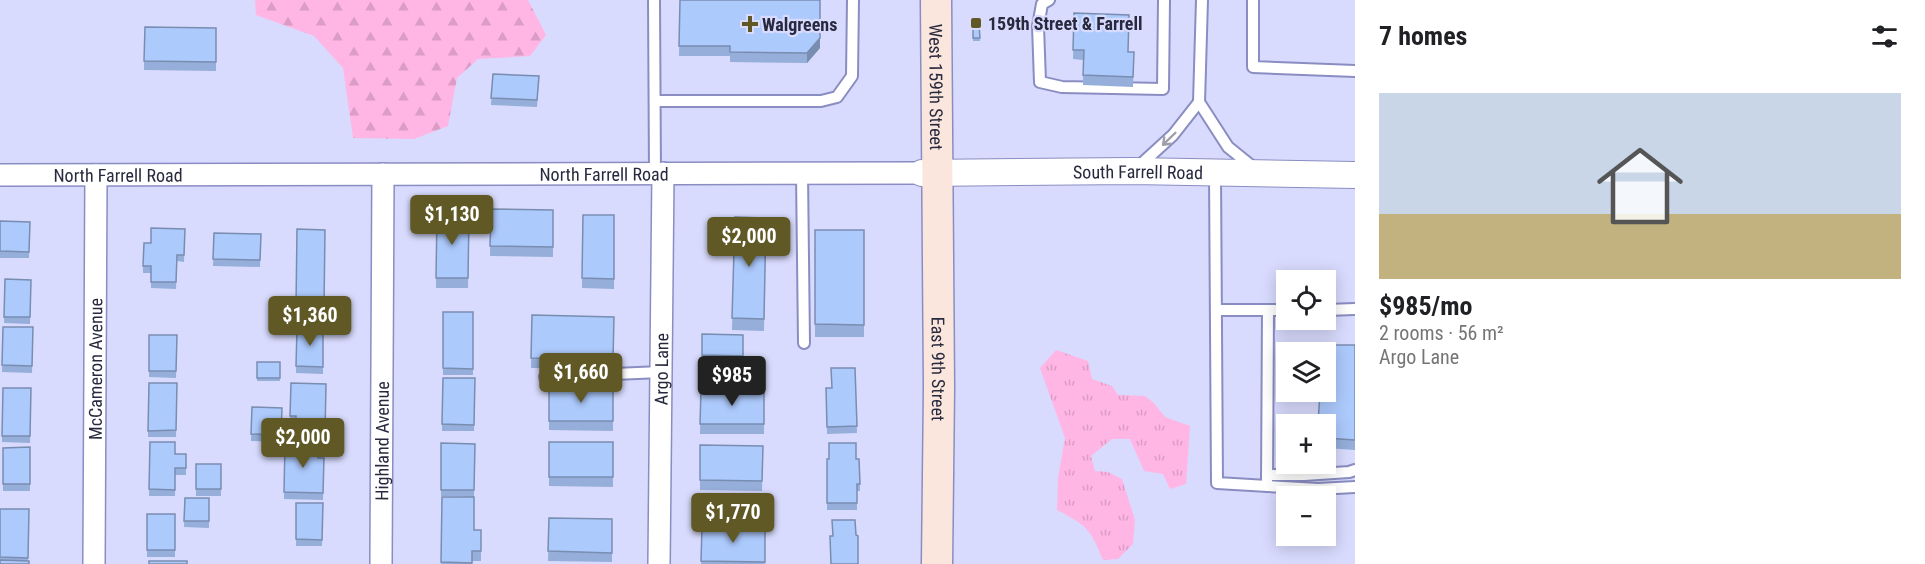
<!DOCTYPE html>
<meta charset="utf-8">
<style>
body{margin:0;font-family:"Roboto Condensed",sans-serif;background:#f6f6f6;color:#202124;height:100vh;display:flex;flex-direction:column;font-size:22px;white-space:nowrap}
*{box-sizing:border-box;margin:0}
p{font-size:20px;color:#757577}
.icon{flex:none;width:33px;height:33px;fill:none;stroke:currentColor;stroke-width:2;stroke-linecap:round;stroke-linejoin:round}
.map{position:relative;flex:1;overflow:hidden}
.sheet{display:flex;flex-direction:column;background:#fff;width:570px}
.sheet>*{flex:none}
.controls{position:absolute;left:1276px;top:270px;display:grid;gap:12px}
.controls a{display:grid;place-items:center;width:60px;height:60px;border-radius:0px;background:#fff;box-shadow:0 3px 15px #0003;font-size:30px}
.price{position:absolute;translate:-50% -51px;padding:0 14px;border-radius:6px;background:#605925;color:#fff;font-size:20px;line-height:39px;filter:drop-shadow(0 2px 3px #0008)}
.price::after{content:'';position:absolute;left:50%;top:36px;width:18px;height:14px;margin-left:-9px;background:inherit;clip-path:polygon(0 0,100% 0,50% 100%)}
.price.selected{background:#222;color:#fff}
ul{padding:0;list-style:none}
li{display:grid;align-content:center;gap:12px;height:318px;padding:0 24px}
li+li{border-top:2px solid #e0e0e0}
li span{display:grid;place-items:center;height:186px;border-radius:0px;color:#555}
li>.icon{margin-inline-start:auto}
span .icon{width:108px;height:108px;fill:#fffc;stroke-width:1}
li b{font-size:26px}
h2{display:flex;justify-content:space-between;align-items:center;height:72px;padding:0 24px;font-size:26px}
main{display:flex;flex:1;min-height:0}
.map>svg:first-child{display:block}
.grass{fill:url(#grass-tufts)}
.forest{fill:url(#forest-firs)}
.lines{fill:none;stroke-linecap:round;stroke-linejoin:round}
.service-casing{stroke:#8a8dc2;stroke-width:14}
.minor-casing{stroke:#8a8dc2;stroke-width:24}
.tertiary-casing{stroke:#8a8dc2;stroke-width:28}
.secondary-casing{stroke:#8a8dc2;stroke-width:33}
.service{stroke:#fff;stroke-width:10}
.minor{stroke:#fff;stroke-width:21}
.tertiary{stroke:#fff;stroke-width:26}
.secondary{stroke:#fbe6de;stroke-width:30}
.wall{fill:#95aeda}
.shaded-wall{fill:#798db1}
.building{fill:#adcafd;stroke:#798db1;stroke-width:1.5}
.oneway{stroke:#9e9fa8}
.poi-dot{fill:#605925;stroke:#d8dbfd;stroke-width:2}
.labels{text-anchor:middle;dominant-baseline:central;stroke-width:4.5;stroke-linejoin:round;paint-order:stroke}
.poi-label{font-size:18px;font-weight:bold;fill:#27293e;stroke:#d8dbfd;text-anchor:start}
.street-label{font-size:18px;fill:#27293e;stroke:#d8dbfd}
</style>
<main>
<div class="map">
<svg width="1355" height="564" viewBox="0 0 1355 564">
<defs>
<pattern id="grass-tufts" width="24" height="20" patternUnits="userSpaceOnUse" patternTransform="scale(1.5)"><rect width="24" height="20" fill="#ffb6e4"/><path d="M3 7l-1-3M5 7V3M7 7l1-3M15 17l-1-3M17 17v-4M19 17l1-3" fill="none" stroke="#db9cc5"/></pattern>
<pattern id="forest-firs" width="22" height="20" patternUnits="userSpaceOnUse" patternTransform="scale(1.5)"><rect width="22" height="20" fill="#ffb6e4"/><path d="M5 1l3.5 6h-7zM16 11l3.5 6h-7z" fill="#db9cc5"/></pattern>
</defs>
<rect width="100%" height="100%" fill="#d8dbfd"/>
<path class="grass" d="M1056 350 1088 361 1092 379 1112 386 1118 395 1145 396 1154 403 1165 417 1190 426 1186 484 1170 489 1163 474 1144 471 1130 439H1112L1091 456 1095 471 1108 472 1122 479 1135 520 1133 544 1118 559 1103 560C1090 529 1088 526 1057 510L1058 478 1065 438 1040 368Z"/>
<polygon class="forest" points="255,0 528,0 546,35 530,56 478,59 457,78 448,126 414,139 353,138 343,68 314,36 256,15"/>
<g class="lines">
<defs>
<g id="service">
<polyline points="654,0 655,173"/>
<polyline points="1049,0 1042,4 1038,26 1040,82 1062,87 1163,89 1164,0"/>
<polyline points="1202,0 1199,102 1228,147 1254,168"/>
<polyline points="1253,0 1253,67 1355,71"/>
<polyline points="655,101 821,101 837,97 852,76 853,0"/>
<polyline points="1138,167 1173,135 1199,102"/>
<polyline points="802,173 804,343"/>
<polyline points="1215,173 1217,483 1318,489 1355,487"/>
<polyline points="1216,310 1287,310"/>
<polyline points="1326,310 1355,309"/>
<polyline points="545,377 661,372"/>
<polyline points="1267,475 1304,475 1349,472 1355,470"/>
<polyline points="1267,486 1268,310"/>
</g>
<g id="minor">
<path id="s1" d="M0 175 922 173"/>
<path id="s2" d="M94 564 96 175"/>
<path id="s3" d="M381 564 383 174"/>
<path id="s4" d="M659 564 663 173"/>
</g>
<g id="tertiary">
<path id="s5" d="M922 173 1133 171 1355 175"/>
</g>
<g id="secondary">
<path id="s6" d="M936 0 939 388 937 564"/>
</g>
</defs>
<use href="#service" class="service-casing"/>
<use href="#minor" class="minor-casing"/>
<use href="#tertiary" class="tertiary-casing"/>
<use href="#secondary" class="secondary-casing"/>
<use href="#service" class="service"/>
<use href="#minor" class="minor"/>
<use href="#tertiary" class="tertiary"/>
<use href="#secondary" class="secondary"/>
</g>
<g class="wall">
<polygon points="680,0 820,48 807,63 730,62 730,56 679,56"/>
<polygon points="1074,13 1128,52 1134,52 1133,87 1083,85 1083,60 1073,59"/>
<polygon points="973,24 979,24 980,41 973,41"/>
<polygon points="216,28 216,71 144,70 144,61"/>
<polygon points="493,74 539,76 537,107 491,105"/>
<polygon points="491,209 553,210 553,257 490,256"/>
<polygon points="437,214 469,215 468,288 436,288"/>
<polygon points="583,215 614,215 614,289 582,288"/>
<polygon points="735,217 766,218 764,331 732,330"/>
<polygon points="0,221 30,222 29,258 0,258"/>
<polygon points="185,229 184,262 177,261 176,289 151,288 151,273 143,273 143,266 151,243"/>
<polygon points="297,229 325,230 324,316 296,316"/>
<rect x="815" y="230" width="49" height="107"/>
<polygon points="214,233 261,234 260,267 213,266"/>
<polygon points="5,279 31,280 30,324 4,323"/>
<rect x="443" y="312" width="30" height="63"/>
<polygon points="532,315 614,317 613,369 531,368"/>
<polygon points="3,327 33,327 32,373 2,372"/>
<polygon points="297,328 323,328 323,374 296,373"/>
<polygon points="702,334 743,335 743,363 702,362"/>
<polygon points="149,335 177,335 176,378 149,377"/>
<polygon points="1355,345 1355,450 1326,448 1326,424"/>
<rect x="257" y="362" width="23" height="19"/>
<polygon points="855,368 857,433 827,434 826,388 832,388"/>
<polygon points="443,378 475,378 474,431 442,431"/>
<polygon points="149,383 177,383 176,437 148,437"/>
<polygon points="291,383 326,384 325,440 296,440 296,423 290,423"/>
<polygon points="549,386 613,387 613,431 549,430"/>
<polygon points="3,388 31,388 30,443 2,442"/>
<polygon points="701,390 764,391 764,434 700,434"/>
<polygon points="252,407 282,408 281,442 251,441"/>
<polygon points="150,442 175,454 186,454 186,475 175,475 175,496 149,496"/>
<polygon points="549,442 613,442 613,487 549,486"/>
<polygon points="285,443 318,458 324,458 323,500 284,499"/>
<polygon points="441,443 475,444 474,497 441,496"/>
<polygon points="700,445 763,446 762,491 700,490"/>
<polygon points="30,447 30,491 3,491 3,448"/>
<polygon points="827,459 859,459 860,491 857,491 857,510 827,510"/>
<rect x="196" y="464" width="25" height="32"/>
<polygon points="442,497 474,530 481,530 481,561 472,561 472,564 441,564"/>
<polygon points="185,498 209,498 209,528 184,527"/>
<polygon points="296,503 323,503 322,546 296,546"/>
<polygon points="0,509 29,509 28,561 0,564"/>
<rect x="147" y="514" width="28" height="43"/>
<polygon points="549,518 612,519 612,562 548,561"/>
<polygon points="702,527 765,527 765,564 701,564"/>
</g>
<polygon class="shaded-wall" points="820,0 820,48 807,63 807,53"/>
<g class="building">
<polygon points="680,0 820,0 820,38 807,53 730,52 730,46 679,46"/>
<polygon points="1074,13 1129,15 1128,52 1134,52 1133,77 1083,75 1084,50 1073,50"/>
<polygon points="973,24 979,24 980,38 973,38"/>
<polygon points="145,27 216,28 216,62 144,61"/>
<polygon points="493,74 539,76 537,100 491,98"/>
<polygon points="491,209 553,210 553,247 490,246"/>
<polygon points="437,214 469,215 468,278 436,278"/>
<polygon points="583,215 614,215 614,279 582,278"/>
<polygon points="735,217 766,218 764,319 732,318"/>
<polygon points="0,221 30,222 29,252 0,251"/>
<polygon points="151,228 185,229 184,255 177,255 176,282 151,282 151,266 143,266 144,243 151,243"/>
<polygon points="297,229 325,230 324,306 296,306"/>
<polygon points="815,230 864,230 864,325 815,324"/>
<polygon points="214,233 261,234 260,260 213,259"/>
<polygon points="5,279 31,280 30,317 4,317"/>
<polygon points="443,312 473,312 473,369 443,368"/>
<polygon points="532,315 614,317 613,359 531,358"/>
<polygon points="3,327 33,327 32,366 2,365"/>
<polygon points="297,328 323,328 323,367 296,366"/>
<polygon points="702,334 743,335 743,356 702,355"/>
<polygon points="149,335 177,335 176,371 149,371"/>
<polygon points="1322,345 1355,345 1355,440 1326,438 1326,424 1318,424 1320,392 1326,392 1326,352 1321,352"/>
<rect x="257" y="362" width="23" height="16"/>
<polygon points="831,368 855,368 857,426 827,427 826,388 832,388"/>
<polygon points="443,378 475,378 474,425 442,424"/>
<polygon points="149,383 177,383 176,430 148,431"/>
<polygon points="291,383 326,384 325,433 296,433 296,416 290,416"/>
<polygon points="549,386 613,387 613,421 549,421"/>
<polygon points="3,388 31,388 30,436 2,436"/>
<polygon points="701,390 764,391 764,424 700,424"/>
<polygon points="252,407 282,408 281,435 251,434"/>
<polygon points="150,442 175,442 175,454 186,454 186,468 175,468 175,490 149,489"/>
<rect x="549" y="442" width="64" height="35"/>
<polygon points="285,443 318,444 318,458 324,458 323,493 284,492"/>
<polygon points="441,443 475,444 474,490 441,490"/>
<polygon points="829,443 856,443 856,459 859,459 860,484 857,484 857,503 827,503 827,459 829,459"/>
<polygon points="700,445 763,446 762,481 700,480"/>
<polygon points="30,447 30,484 3,484 3,448"/>
<rect x="196" y="464" width="25" height="25"/>
<polygon points="442,497 474,497 474,530 481,530 481,551 472,551 472,563 441,562"/>
<polygon points="185,498 209,498 209,521 184,521"/>
<polygon points="296,503 323,503 322,540 296,539"/>
<polygon points="0,509 29,509 28,558 0,557"/>
<rect x="147" y="514" width="28" height="36"/>
<polygon points="549,518 612,519 612,553 548,551"/>
<polygon points="832,520 855,520 856,535 858,536 858,564 831,564 830,536 833,536"/>
<polygon points="702,527 765,527 765,562 701,561"/>
<polygon points="0,560 29,561 29,564 0,564"/>
<rect x="149" y="561" width="38" height="3"/>
</g>
<defs><path id="oneway-shaft" d="M-6 0H5M1.5-3L5.5 0L1.5 3" fill="none" stroke-width="1.6" stroke-linecap="round" stroke-linejoin="round" transform="scale(1.5)"/></defs>
<use class="oneway" href="#oneway-shaft" transform="translate(1169 139) rotate(136)"/>
<g class="poi-dot">
<rect x="970" y="17" width="12" height="12" rx="3"/>
<path d="M747 15h6v6h6v6h-6v6h-6v-6h-6v-6h6z"/>
</g>
<g class="labels">
<g class="poi-label">
<text x="988" y="23">159th Street &amp; Farrell</text>
<text x="762" y="24">Walgreens</text>
</g>
<g class="street-label">
<text stroke="none"><textPath href="#s6" startOffset="87">West 159th Street</textPath></text>
<text stroke="none"><textPath href="#s5" startOffset="216">South Farrell Road</textPath></text>
<text stroke="none"><textPath href="#s1" startOffset="604">North Farrell Road</textPath></text>
<text stroke="none"><textPath href="#s1" startOffset="118">North Farrell Road</textPath></text>
<text stroke="none"><textPath href="#s6" startOffset="369">East 9th Street</textPath></text>
<text stroke="none"><textPath href="#s2" startOffset="195">McCameron Avenue</textPath></text>
<text stroke="none"><textPath href="#s4" startOffset="195">Argo Lane</textPath></text>
<text stroke="none"><textPath href="#s3" startOffset="123">Highland Avenue</textPath></text>
</g>
</g>
</svg>
<div class="controls">
<a><svg class="icon" aria-label="locate" viewBox="0 0 24 24"><circle cx="12" cy="12" r="6"/><path d="M12 2v4M12 18v4M2 12h4M18 12h4"/></svg></a>
<a><svg class="icon" aria-label="layers" viewBox="0 0 24 24"><path d="M12 4l9 5-9 5-9-5zM3 14l9 5 9-5"/></svg></a>
<a>+</a>
<a>−</a>
</div>
<b class="price" style="left:452px;top:246px">$1,130</b>
<b class="price" style="left:749px;top:268px">$2,000</b>
<b class="price" style="left:310px;top:347px">$1,360</b>
<b class="price" style="left:581px;top:404px">$1,660</b>
<b class="price selected" style="left:732px;top:407px">$985</b>
<b class="price" style="left:303px;top:469px">$2,000</b>
<b class="price" style="left:733px;top:544px">$1,770</b>
</div>
<section class="sheet">
<h2>7 homes<svg class="icon" aria-label="filters" viewBox="0 0 24 24"><path d="M4 7h16M4 17h16"/><circle cx="9" cy="7" r="2"/><circle cx="15" cy="17" r="2"/></svg></h2>
<ul>
<li><span style="background:linear-gradient(#c9d6e8 65%,#c2b280 0)"><svg class="icon" aria-label="home" viewBox="0 0 24 24"><path d="M3 11l9-7 9 7M6 9v11h12V9"/></svg></span><div><b>$985/mo</b><p>2 rooms · 56 m²</p><p>Argo Lane</p></div></li>
</ul>
</section>
</main>
